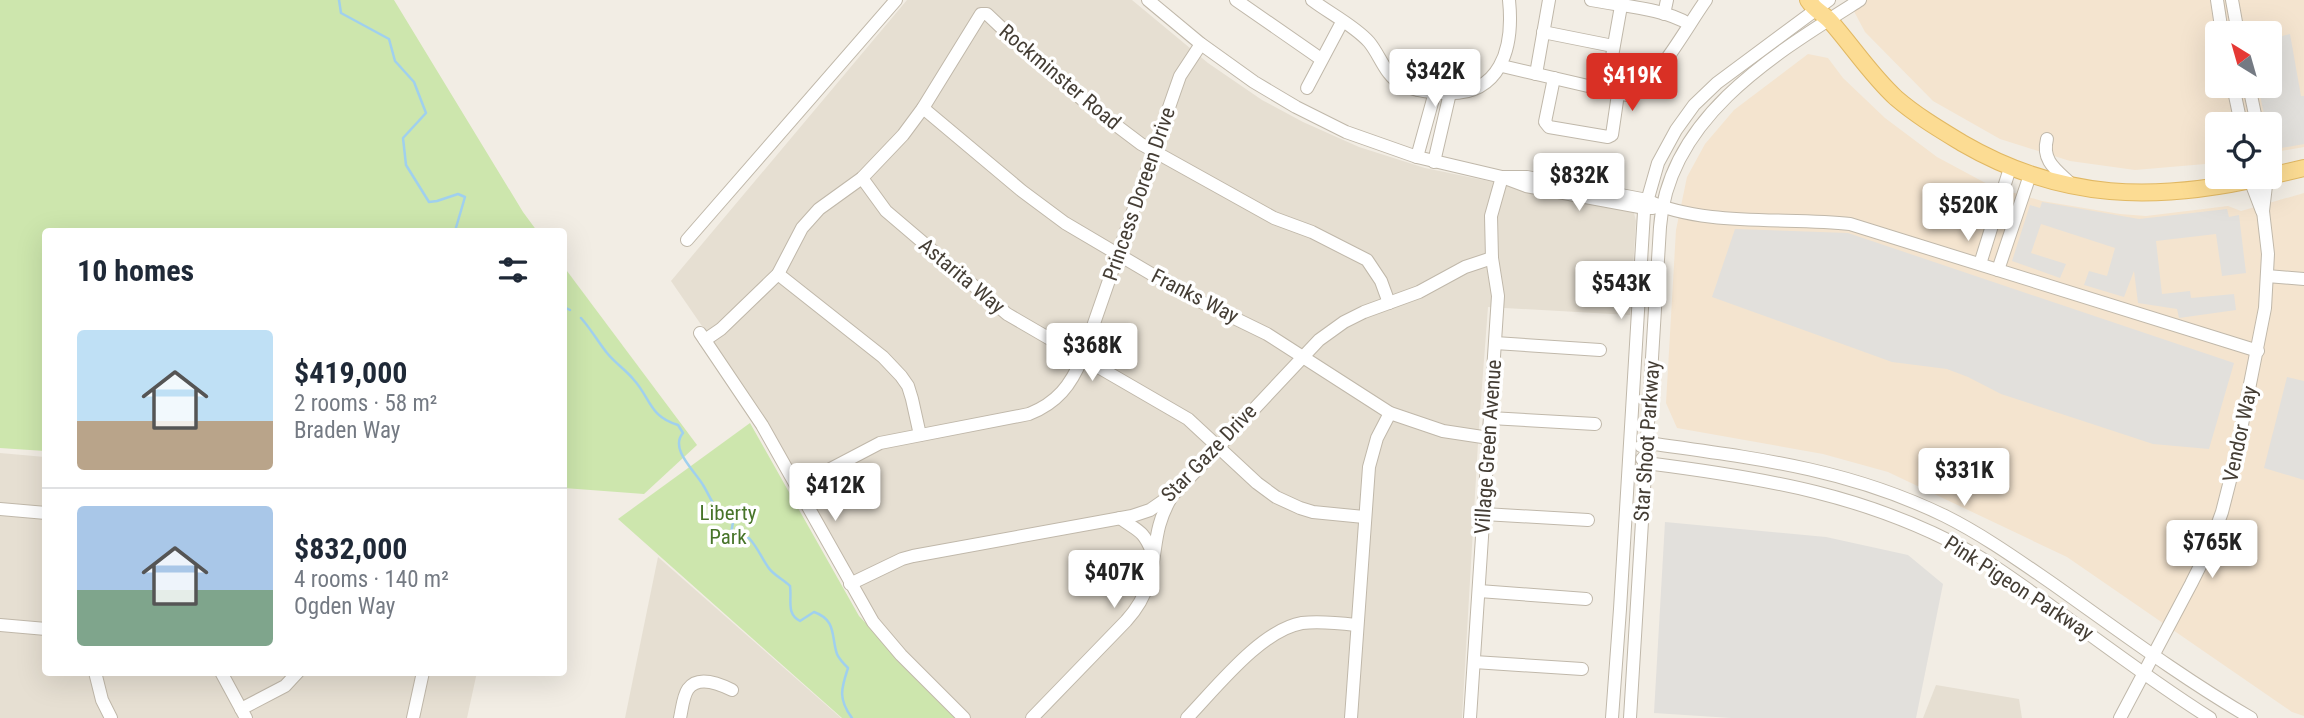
<!DOCTYPE html>
<meta charset="utf-8">
<style>
body{margin:0;font-family:"Roboto Condensed",sans-serif;background:#f2f2f3;color:#1f2937;height:100vh;display:flex;flex-direction:column;font-size:26px;white-space:nowrap}
*{box-sizing:border-box;margin:0}
p{font-size:23px;color:#747a83}
.icon{flex:none;width:38px;height:38px;fill:none;stroke:currentColor;stroke-width:2;stroke-linecap:round;stroke-linejoin:round}
.map{position:relative;flex:1;overflow:hidden}
.details{position:absolute;left:42px;top:228px;width:525px;height:448px;display:flex;flex-direction:column;background:#fff;border-radius:7px;box-shadow:0 7px 28px #0002}
.details>*{flex:none}
.needle{width:46px;rotate:323deg}
.buttons{position:absolute;left:2205px;top:21px;display:grid;gap:14px}
.buttons a{display:grid;place-items:center;width:77px;height:77px;border-radius:7px;background:#fff;box-shadow:0 7px 28px #0002;font-size:35px}
.price{position:absolute;translate:-50% -60px;padding:0 16px;border-radius:7px;background:#fff;color:#222;font-size:23px;line-height:46px;filter:drop-shadow(0 2px 4px #0008)}
.price::after{content:'';position:absolute;left:50%;top:42px;width:21px;height:16px;margin-left:-10px;background:inherit;clip-path:polygon(0 0,100% 0,50% 100%)}
.price.on{background:#d93025;color:#fff}
ul{padding:0;list-style:none}
li{display:flex;align-items:center;gap:21px;height:175px;padding:0 35px}
li+li{border-top:2px solid #e0e1e3}
li span{display:grid;place-items:center;flex:none;width:196px;height:140px;border-radius:7px;color:#555}
li>.icon{margin-inline-start:auto}
span .icon{width:84px;height:84px;fill:#fffc;stroke-width:1}
li b{font-size:30px}
h2{display:flex;justify-content:space-between;align-items:center;height:84px;padding:0 35px;font-size:30px}
.map>svg:first-child{display:block}
.residential{fill:#e6dfd2}
.commercial{fill:#f4e4cf;fill-rule:evenodd}
.green{fill:#cde6ad}
.parking{fill:#e2e0dc}
.lines{fill:none;stroke-linecap:round;stroke-linejoin:round}
.stream{stroke:#a0d0ee;stroke-width:2.5}
.minor-casing{stroke:#c0b8aa;stroke-width:14}
.major-casing{stroke:#e1b863;stroke-width:18}
.minor{stroke:#fff;stroke-width:12}
.major{stroke:#fcdc93;stroke-width:16}
.labels{text-anchor:middle;dominant-baseline:central;stroke-width:7;stroke-linejoin:round;paint-order:stroke}
.street-label{font-size:21px;fill:#443d34;stroke:#fff}
.park-label{font-size:21px;fill:#477429;stroke:#fff}
</style>
<div class="map">
<svg width="2304" height="718" viewBox="0 0 2304 718">
<rect width="100%" height="100%" fill="#f2ede4"/>
<g class="residential">
<polygon points="907,0 1132,0 1208,63 1262,100 1303,122 1359,147 1425,168 1630,210 1634,213 1636,221 1630,315 1488,307 1479,426 1462,718 971,718 902,651 882,628 766,419 671,281"/>
<polygon points="0,453 45,457 46,672 477,672 467,718 0,718"/>
<polygon points="658,557 841,718 625,718"/>
<polygon points="1936,685 2019,699 2022,718 1923,718"/>
</g>
<g class="commercial">
<path d="M1848 0H2304V147L2270 153V124H2217V163L2135 170 2070 161 2000 139 1933 101 1865 32ZM2217 33H2270V86H2217Z"/>
<polygon points="1808,54 1828,58 1843,78 1885,118 1937,157 1991,186 2042,201 2120,214 2146,216 2228,206 2241,211 2304,193 2304,716 2292,712 2067,557 1888,472 1823,454 1677,428 1666,403 1676,230 1687,177 1705,144 1734,110"/>
</g>
<g class="green">
<polygon points="0,0 394,0 523,212 537,231 46,231 45,451 0,448"/>
<polygon points="564,267 697,445 644,494 564,488"/>
<polygon points="750,423 859,616 957,718 842,718 618,519"/>
</g>
<g class="parking">
<polygon points="2290,34 2301,96 2304,96 2304,144 2281,148 2280,139 2270,140 2270,124 2266,124 2258,86 2270,86 2270,39"/>
<polygon points="2042,202 2139,219 2227,209 2229,217 2239,215 2246,273 2222,276 2216,234 2156,241 2162,294 2190,291 2191,298 2234,294 2236,310 2179,318 2177,309 2138,303 2134,271 2124,297 2084,285 2089,271 2107,276 2115,248 2041,224 2031,253 2066,264 2060,278 2012,261 2030,205 2040,208"/>
<polygon points="1735,229 1848,233 2234,363 2209,449 2153,444 2001,394 1968,377 1947,369 1892,362 1712,297"/>
<polygon points="2287,377 2304,381 2304,480 2264,468"/>
<polygon points="1665,522 1826,537 1908,555 1943,584 1916,718 1731,718 1654,713"/>
</g>
<g class="lines">
<g class="stream">
<polyline points="339,0 341,13 389,39 395,61 414,82 426,113 403,138 406,165 429,202 437,201 458,194 465,197 455,231"/>
<polyline points="564,307 570,310"/>
<path d="M581 318C591 329 598 342 607 353 615 363 626 370 634 380 651 399 649 416 678 425L683 433C669 449 695 471 703 485 708 493 711 501 717 509H724L731 513 733 522 731 534 738 540 749 538C758 548 761 557 768 567 773 575 783 579 790 586 792 600 786 614 800 621L814 612C837 620 831 637 837 654 839 659 844 664 848 668 841 689 838 699 852 718"/>
</g>
<defs>
<g id="minor">
<polyline points="1148,0 1201,44 1254,82 1296,107 1346,132 1417,157 1502,177 1526,186 1645,208 1653,208"/>
<polyline points="1236,0 1321,59"/>
<path d="M1312 0C1329 13 1355 26 1369 42 1380 55 1385 75 1401 84 1414 91 1429 92 1443 93 1501 97 1514 48 1509 0"/>
<path d="M1591 0C1621 6 1663 8 1689 24"/>
<polyline points="2217,0 2222,33"/>
<polyline points="2232,0 2238,33"/>
<polyline points="1664,14 1667,0"/>
<polyline points="1543,32 1613,46"/>
<path d="M1502 66 1631 96C1659 79 1686 28 1706 0"/>
<polyline points="1536,74 1549,0"/>
<polyline points="1554,78 1545,122 1549,127 1608,137 1612,135 1618,94"/>
<polyline points="2233,86 2241,124"/>
<polyline points="2249,86 2257,124"/>
<polyline points="1307,88 1342,22"/>
<path d="M1418 90C1423 77 1427 69 1442 66L1452 72 1460 92"/>
<polyline points="1606,90 1621,6"/>
<polyline points="923,108 1022,191 1065,223 1187,295 1267,334 1390,413 1443,431 1489,438"/>
<path d="M2047 139C2041 162 2058 171 2073 186"/>
<polyline points="1417,157 1435,92"/>
<polyline points="1434,162 1450,93"/>
<path d="M1502 177H1527L1647 200C1701 227 1789 217 1850 224L2258 351"/>
<polyline points="2249,177 2262,211"/>
<polyline points="862,178 886,211 1007,314 1188,419 1257,483 1276,497 1300,508 1313,512 1364,517"/>
<polyline points="687,240 896,0"/>
<polyline points="1980,264 2010,168"/>
<polyline points="1998,270 2030,175"/>
<polyline points="778,274 883,357 901,376 908,386 912,399 920,435"/>
<polyline points="2267,276 2304,279"/>
<polyline points="700,333 762,425 873,622 901,655 964,718"/>
<polyline points="705,340 721,329 778,274 802,228 819,209 862,178 903,135 923,108 981,14 987,14 1028,53 1084,101 1141,144 1274,218 1312,232 1367,260 1381,281 1389,303"/>
<polyline points="1495,343 1600,350"/>
<polyline points="1490,418 1595,424"/>
<path d="M1641 446 1647 443C1754 458 1846 468 1945 516 1983 535 2018 560 2053 584 2118 630 2182 678 2251 718"/>
<path d="M1642 459 1646 463C1765 478 1870 495 1976 555 1997 567 2017 582 2037 596 2094 637 2151 681 2210 718"/>
<path d="M798 486 880 443 1029 414C1057 403 1071 385 1082 358L1174 93 1180 76 1201 44"/>
<polyline points="0,509 46,513"/>
<polyline points="1484,514 1588,520"/>
<path d="M1120 518C1137 531 1143 529 1152 552"/>
<polyline points="850,584 902,559 913,556 1132,516 1150,510 1176,492 1319,340 1344,322 1364,312 1419,292 1465,267 1492,258"/>
<polyline points="1479,591 1586,599"/>
<polyline points="0,625 46,629"/>
<polyline points="1474,662 1582,669"/>
<polyline points="95,672 102,700 111,718"/>
<polyline points="221,672 246,718"/>
<polyline points="241,709 285,686 298,672"/>
<polyline points="413,718 423,672"/>
<path d="M680 718C682 709 683 696 688 689 698 675 720 684 732 690"/>
<path d="M1032 718 1126 621C1136 610 1144 598 1148 583 1158 552 1152 530 1171 498"/>
<path d="M1187 718C1216 688 1261 630 1302 623 1320 621 1339 623 1356 625"/>
<polyline points="1351,718 1369,467 1377,438 1390,413"/>
<polyline points="1470,718 1498,296 1492,258 1491,216 1502,177"/>
<polyline points="1612,718 1620,609 1644,212 1658,163 1676,130 1694,105 1717,83 1829,0"/>
<path d="M1630 718 1660 227C1668 117 1776 53 1860 0"/>
<polyline points="2120,718 2191,584 2209,548 2222,512 2234,465 2265,308 2268,254 2263,211 2267,177"/>
</g>
<g id="major">
<path d="M1808 0C1815 11 1823 13 1831 22 1853 47 1871 75 1896 98 1917 116 1939 129 1962 143 2062 201 2156 202 2265 177"/>
<polyline points="2270,176 2304,168"/>
</g>
</defs>
<use href="#minor" class="minor-casing"/>
<use href="#major" class="major-casing"/>
<use href="#minor" class="minor"/>
<use href="#major" class="major"/>
</g>
<g class="labels">
<g class="street-label">
<text transform="translate(1060 77) rotate(40)">Rockminster Road</text>
<text transform="translate(1139 194) rotate(-71)">Princess Doreen Drive</text>
<text transform="translate(962 276) rotate(40)">Astarita Way</text>
<text transform="translate(1195 296) rotate(27)">Franks Way</text>
<text transform="translate(2240 434) rotate(-78)">Vendor Way</text>
<text transform="translate(1647 441) rotate(-86)">Star Shoot Parkway</text>
<text transform="translate(1488 447) rotate(-86)">Village Green Avenue</text>
<text transform="translate(1209 453) rotate(-46)">Star Gaze Drive</text>
<text transform="translate(2019 588) rotate(33)">Pink Pigeon Parkway</text>
</g>
<g class="park-label">
<text x="728" y="513">Liberty<tspan x="728" dy="24">Park</tspan></text>
</g>
</g>
</svg>
<div class="buttons">
<a><svg class="needle" viewBox="-14 -14 28 28"><path d="M0-13l5 13h-10z" fill="#e53935"/><path d="M0 13l5-13h-10z" fill="#747a83"/></svg></a>
<a><svg class="icon" aria-label="locate" viewBox="0 0 24 24"><circle cx="12" cy="12" r="6"/><path d="M12 2v4M12 18v4M2 12h4M18 12h4"/></svg></a>
</div>
<b class="price" style="left:1435px;top:109px">$342K</b>
<b class="price on" style="left:1632px;top:113px">$419K</b>
<b class="price" style="left:1579px;top:213px">$832K</b>
<b class="price" style="left:1968px;top:243px">$520K</b>
<b class="price" style="left:1621px;top:321px">$543K</b>
<b class="price" style="left:1092px;top:383px">$368K</b>
<b class="price" style="left:1964px;top:508px">$331K</b>
<b class="price" style="left:835px;top:523px">$412K</b>
<b class="price" style="left:2212px;top:580px">$765K</b>
<b class="price" style="left:1114px;top:610px">$407K</b>
<section class="details">
<h2>10 homes<svg class="icon" aria-label="filters" viewBox="0 0 24 24"><path d="M4 7h16M4 17h16"/><circle cx="9" cy="7" r="2"/><circle cx="15" cy="17" r="2"/></svg></h2>
<ul>
<li><span style="background:linear-gradient(#bfe0f5 65%,#b9a48a 0)"><svg class="icon" aria-label="home" viewBox="0 0 24 24"><path d="M3 11l9-7 9 7M6 9v11h12V9"/></svg></span><div><b>$419,000</b><p>2 rooms · 58 m²</p><p>Braden Way</p></div></li>
<li><span style="background:linear-gradient(#a9c7e8 60%,#7fa58c 0)"><svg class="icon" aria-label="home" viewBox="0 0 24 24"><path d="M3 11l9-7 9 7M6 9v11h12V9"/></svg></span><div><b>$832,000</b><p>4 rooms · 140 m²</p><p>Ogden Way</p></div></li>
</ul>
</section>
</div>
